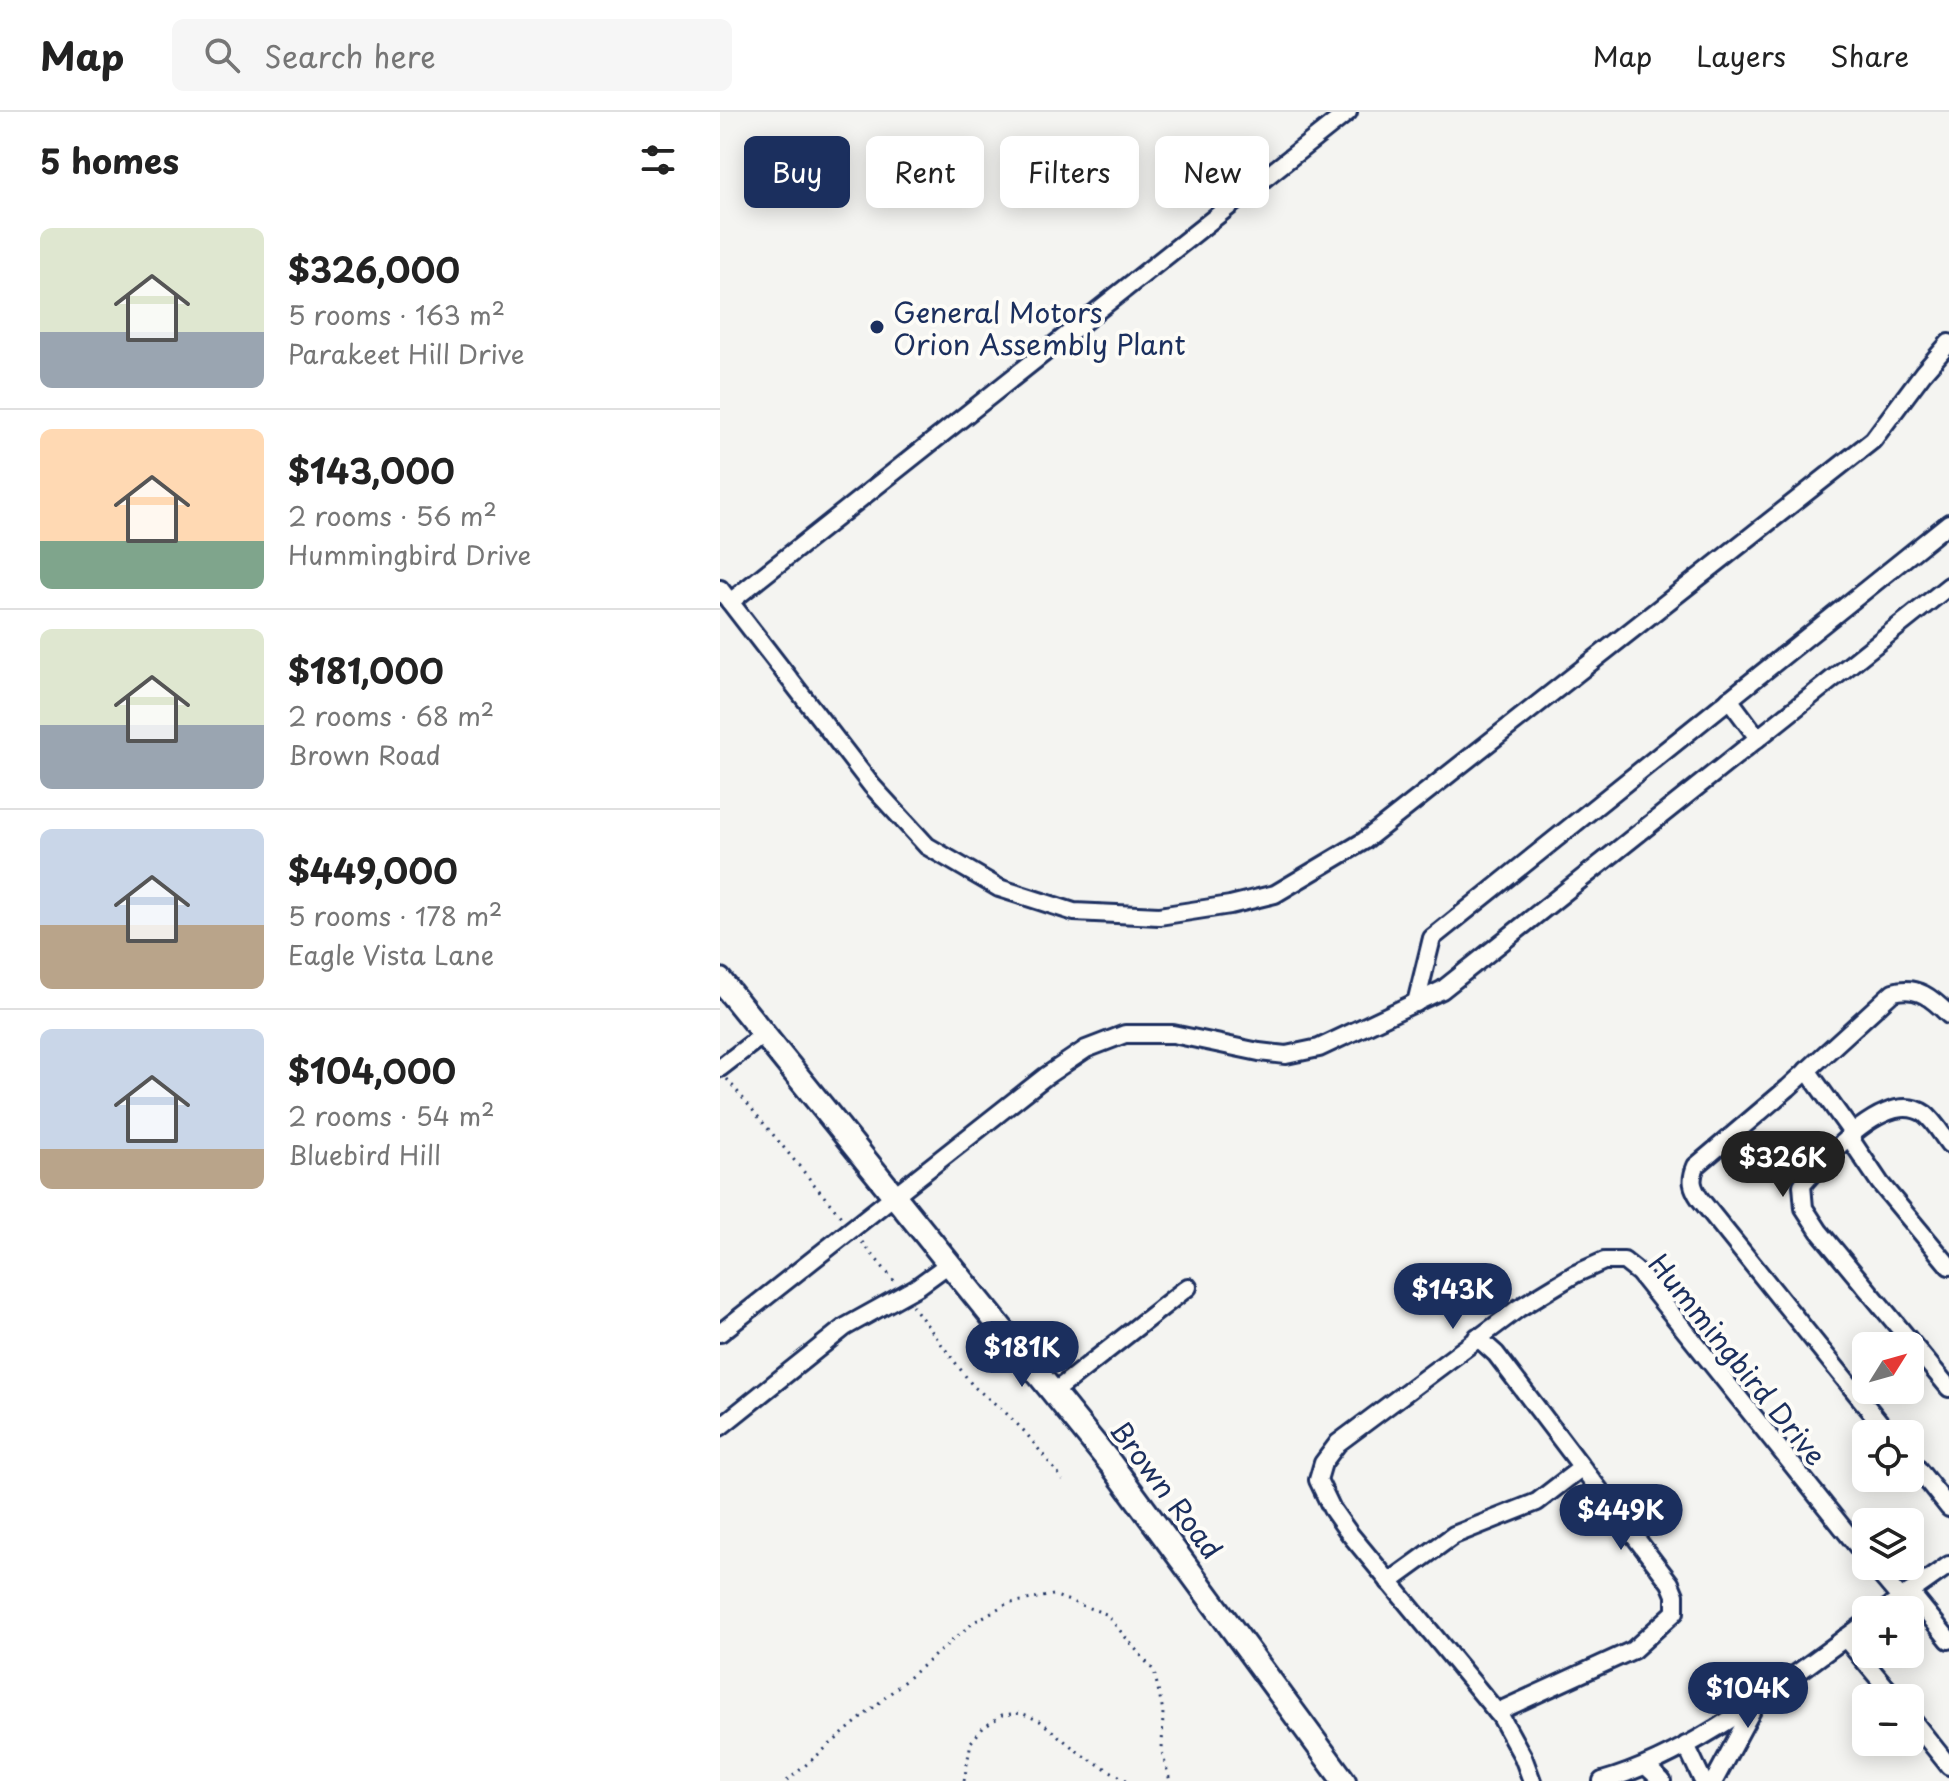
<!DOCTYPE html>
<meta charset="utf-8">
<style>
body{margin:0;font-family:"Playpen Sans",sans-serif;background:#f6f6f6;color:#222;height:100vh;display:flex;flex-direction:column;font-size:30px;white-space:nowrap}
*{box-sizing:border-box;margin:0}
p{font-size:26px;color:#767676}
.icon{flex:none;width:44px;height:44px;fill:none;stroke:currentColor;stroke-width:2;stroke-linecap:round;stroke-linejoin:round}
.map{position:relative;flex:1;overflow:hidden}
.sheet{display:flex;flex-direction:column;background:#fff;width:720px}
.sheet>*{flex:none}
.hud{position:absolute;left:24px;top:24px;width:760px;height:72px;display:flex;gap:16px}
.needle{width:52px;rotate:53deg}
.buttons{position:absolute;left:1132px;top:1220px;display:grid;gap:16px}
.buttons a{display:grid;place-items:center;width:72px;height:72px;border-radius:12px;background:#fff;box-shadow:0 4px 20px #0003;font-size:40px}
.price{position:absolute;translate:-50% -68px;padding:0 18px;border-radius:28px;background:#1b2f5e;color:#fff;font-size:26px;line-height:52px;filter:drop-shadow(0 2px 4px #0008)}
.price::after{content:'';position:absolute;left:50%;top:48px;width:24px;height:18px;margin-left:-12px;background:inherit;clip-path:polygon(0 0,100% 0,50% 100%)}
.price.active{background:#222;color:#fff}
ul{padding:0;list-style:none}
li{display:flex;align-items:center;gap:24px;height:200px;padding:0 40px}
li+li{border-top:2px solid #e0e0e0}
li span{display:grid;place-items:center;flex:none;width:224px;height:160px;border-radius:12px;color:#555}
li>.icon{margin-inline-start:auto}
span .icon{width:96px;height:96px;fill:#fffc;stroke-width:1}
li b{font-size:34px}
h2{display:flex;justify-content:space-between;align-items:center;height:96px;padding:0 40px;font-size:34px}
.chip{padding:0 28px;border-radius:12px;background:#fff;box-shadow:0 4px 20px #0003;font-size:28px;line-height:72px}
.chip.active{background:#1b2f5e;color:#fff}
header{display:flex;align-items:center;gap:48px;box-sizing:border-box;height:112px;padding:0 40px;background:#fff;border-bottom:2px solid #e0e0e0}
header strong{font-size:38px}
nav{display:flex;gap:44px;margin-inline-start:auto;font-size:28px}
.search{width:560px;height:72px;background:#f6f6f6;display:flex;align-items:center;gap:20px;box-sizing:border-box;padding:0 28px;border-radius:12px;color:#767676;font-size:30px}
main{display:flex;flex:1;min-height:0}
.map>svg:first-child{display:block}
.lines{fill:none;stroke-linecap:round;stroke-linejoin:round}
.minor-casing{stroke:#1b2f5e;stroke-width:22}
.major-casing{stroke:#1b2f5e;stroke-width:28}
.path{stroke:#1b2f5e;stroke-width:3;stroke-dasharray:2 6;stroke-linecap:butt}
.minor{stroke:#fdfcf7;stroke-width:16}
.major{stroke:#fdfcf7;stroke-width:22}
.poi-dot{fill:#1b2f5e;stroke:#fdfcf7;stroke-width:3}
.labels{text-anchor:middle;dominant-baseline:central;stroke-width:8;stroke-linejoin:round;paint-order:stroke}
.poi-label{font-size:28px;fill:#1b2f5e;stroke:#fdfcf7;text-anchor:start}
.street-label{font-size:28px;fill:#1b2f5e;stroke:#fdfcf7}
</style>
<header>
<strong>Map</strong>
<div class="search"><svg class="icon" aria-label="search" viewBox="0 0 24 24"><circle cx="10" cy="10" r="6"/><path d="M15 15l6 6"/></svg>Search here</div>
<nav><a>Map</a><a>Layers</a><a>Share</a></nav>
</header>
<main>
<section class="sheet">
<h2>5 homes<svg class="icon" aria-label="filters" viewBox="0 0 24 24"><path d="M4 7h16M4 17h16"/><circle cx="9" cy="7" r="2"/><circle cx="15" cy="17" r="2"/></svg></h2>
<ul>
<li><span style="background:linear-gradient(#dfe7d0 65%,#9aa5b1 0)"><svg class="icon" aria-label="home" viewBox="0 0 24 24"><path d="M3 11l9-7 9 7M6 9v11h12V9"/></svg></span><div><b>$326,000</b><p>5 rooms · 163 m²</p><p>Parakeet Hill Drive</p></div></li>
<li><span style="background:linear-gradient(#ffd9b3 70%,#7fa58c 0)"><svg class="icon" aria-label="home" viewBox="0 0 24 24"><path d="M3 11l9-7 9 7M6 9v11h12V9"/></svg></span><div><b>$143,000</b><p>2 rooms · 56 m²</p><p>Hummingbird Drive</p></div></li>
<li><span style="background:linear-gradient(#dfe7d0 60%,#9aa5b1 0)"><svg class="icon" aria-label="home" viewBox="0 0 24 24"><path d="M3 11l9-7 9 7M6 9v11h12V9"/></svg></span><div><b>$181,000</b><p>2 rooms · 68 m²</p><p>Brown Road</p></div></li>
<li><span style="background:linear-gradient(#c9d6e8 60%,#b9a48a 0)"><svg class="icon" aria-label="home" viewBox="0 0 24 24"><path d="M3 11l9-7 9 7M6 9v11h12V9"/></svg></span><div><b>$449,000</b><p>5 rooms · 178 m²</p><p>Eagle Vista Lane</p></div></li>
<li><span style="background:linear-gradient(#c9d6e8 75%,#b9a48a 0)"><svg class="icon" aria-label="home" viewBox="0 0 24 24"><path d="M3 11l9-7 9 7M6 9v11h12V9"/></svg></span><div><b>$104,000</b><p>2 rooms · 54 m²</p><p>Bluebird Hill</p></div></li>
</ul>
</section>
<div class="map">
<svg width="1229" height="1669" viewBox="0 0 1229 1669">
<rect width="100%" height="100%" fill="#f4f4f1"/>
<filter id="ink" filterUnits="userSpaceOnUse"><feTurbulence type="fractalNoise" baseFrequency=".0125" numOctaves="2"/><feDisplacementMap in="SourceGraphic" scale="16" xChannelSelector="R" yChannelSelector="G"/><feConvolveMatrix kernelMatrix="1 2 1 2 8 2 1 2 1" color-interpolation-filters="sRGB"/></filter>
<g filter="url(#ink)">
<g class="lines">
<defs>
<g id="minor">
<polyline points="0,477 152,674 207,734 279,776 354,800 439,804 510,793 555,782 644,729 1153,328 1203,261 1229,231"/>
<polyline points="10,490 628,0"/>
<polyline points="1009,587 1038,626"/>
<polyline points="696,891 712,826 1229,411"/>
<polyline points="0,956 44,922"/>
<polyline points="1087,958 1133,1022"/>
<polyline points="1129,1025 1160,1071 1229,1154"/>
<path d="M1229 1032C1222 1023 1214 1009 1205 1002 1166 975 1105 1047 1082 1073L1084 1096 1099 1119 1229 1276"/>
<polyline points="0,1221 326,964 366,937 405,922 453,922 539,940 566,943 599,936 722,878 1229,474"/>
<polyline points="757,1225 776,1242 950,1471 955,1483 955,1500 913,1538 777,1600"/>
<polyline points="334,1280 468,1175"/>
<polyline points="0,1315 125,1215 197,1175 230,1151"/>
<path d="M1169 1322 980 1087C972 1075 970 1068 976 1054L1068 976 1173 880C1197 873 1212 886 1229 903"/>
<polyline points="1190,1347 1229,1396"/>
<polyline points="1153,1454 1181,1487"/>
<polyline points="669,1470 734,1423 817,1390 861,1356"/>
<polyline points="1190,1480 1229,1528"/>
<polyline points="1165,1498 1229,1453"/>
<polyline points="1125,1526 1175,1586"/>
<polyline points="1190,1605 1229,1654"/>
<polyline points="966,1633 983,1669"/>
<polyline points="926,1654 942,1669"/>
<polyline points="812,1669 803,1645 781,1605 629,1421 612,1397 598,1368 603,1351 618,1331 799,1196 855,1162 884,1149 904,1149 919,1161 1146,1445"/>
<path d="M882 1669C977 1642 1066 1568 1146 1511"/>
<polyline points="994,1669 1037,1589"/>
</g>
<polyline id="major" points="0,868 391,1352 624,1669"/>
</defs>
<use href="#minor" class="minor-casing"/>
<use href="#major" class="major-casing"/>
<g class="path">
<polyline points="7,967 122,1106"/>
<polyline points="142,1130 176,1171"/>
<polyline points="192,1193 253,1274 284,1299 305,1320 343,1368"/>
<polyline points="67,1669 254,1510 286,1492 333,1483 386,1502 434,1559 443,1599 442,1640 450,1669"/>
<polyline points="244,1669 251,1630 263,1616 282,1603 301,1601 320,1609 362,1643 408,1669"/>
</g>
<use href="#minor" class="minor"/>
<use href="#major" class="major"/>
</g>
</g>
<circle class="poi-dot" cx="157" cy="215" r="8"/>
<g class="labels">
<g class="poi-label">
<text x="173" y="199">General Motors<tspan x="173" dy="32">Orion Assembly Plant</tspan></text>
</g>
<g class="street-label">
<text transform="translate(1018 1247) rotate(51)">Hummingbird Drive</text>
<text transform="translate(447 1377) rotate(53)">Brown Road</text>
</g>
</g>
</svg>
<div class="buttons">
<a><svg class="needle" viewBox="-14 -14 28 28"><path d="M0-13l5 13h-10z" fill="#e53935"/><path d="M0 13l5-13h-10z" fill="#767676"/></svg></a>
<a><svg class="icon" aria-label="locate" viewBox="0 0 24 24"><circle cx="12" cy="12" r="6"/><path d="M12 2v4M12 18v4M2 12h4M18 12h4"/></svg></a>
<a><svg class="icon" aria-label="layers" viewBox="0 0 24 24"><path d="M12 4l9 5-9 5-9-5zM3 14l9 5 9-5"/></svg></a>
<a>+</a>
<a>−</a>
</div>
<b class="price active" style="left:1063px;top:1087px">$326K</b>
<b class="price" style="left:733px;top:1219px">$143K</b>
<b class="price" style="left:302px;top:1277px">$181K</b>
<b class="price" style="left:901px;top:1440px">$449K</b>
<b class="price" style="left:1028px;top:1618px">$104K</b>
<div class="hud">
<a class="chip active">Buy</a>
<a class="chip">Rent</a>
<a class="chip">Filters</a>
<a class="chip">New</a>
</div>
</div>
</main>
